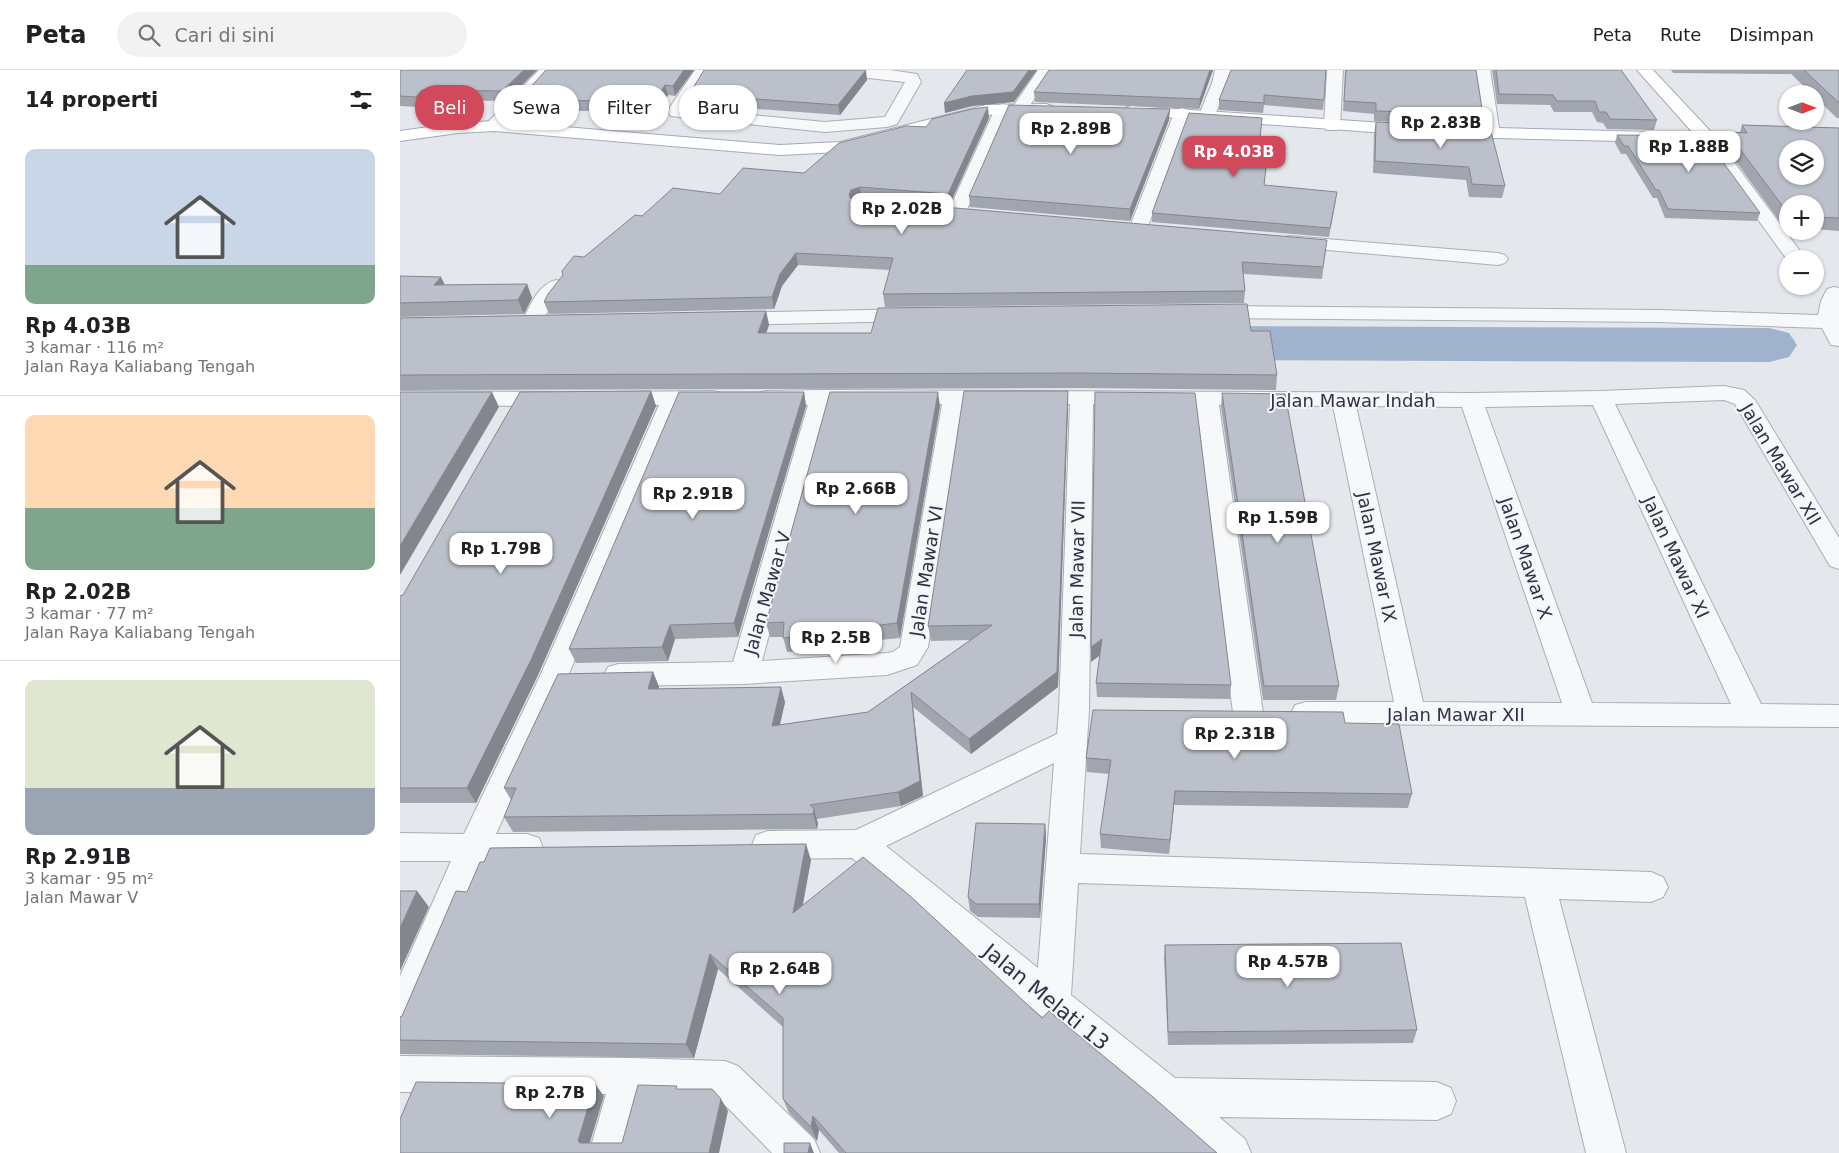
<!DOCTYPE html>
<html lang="id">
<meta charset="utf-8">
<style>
body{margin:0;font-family:"DejaVu Sans",sans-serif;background:#f2f2f2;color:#202124;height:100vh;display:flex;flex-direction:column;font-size:19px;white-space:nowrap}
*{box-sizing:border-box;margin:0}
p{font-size:16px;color:#757577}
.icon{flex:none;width:28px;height:28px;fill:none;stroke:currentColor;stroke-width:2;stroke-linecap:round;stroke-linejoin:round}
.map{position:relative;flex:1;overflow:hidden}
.panel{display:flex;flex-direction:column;background:#fff;width:400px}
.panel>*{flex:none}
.guide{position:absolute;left:15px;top:15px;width:475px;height:45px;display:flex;gap:10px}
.needle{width:32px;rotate:90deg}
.buttons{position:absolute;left:1379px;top:15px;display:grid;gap:10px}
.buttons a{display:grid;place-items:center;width:45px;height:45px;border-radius:50%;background:#fff;box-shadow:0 1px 4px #0004;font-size:25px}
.price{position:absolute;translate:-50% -42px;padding:0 11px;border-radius:10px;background:#fff;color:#222;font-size:16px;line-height:32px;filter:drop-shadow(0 1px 2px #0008)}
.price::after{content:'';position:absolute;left:50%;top:30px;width:15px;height:11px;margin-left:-8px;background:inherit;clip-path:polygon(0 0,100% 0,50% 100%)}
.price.on{background:#d1495b;color:#fff}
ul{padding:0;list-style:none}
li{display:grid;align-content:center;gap:10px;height:265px;padding:0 25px}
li+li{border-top:1px solid #e0e0e0}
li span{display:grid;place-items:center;height:155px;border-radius:10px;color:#555}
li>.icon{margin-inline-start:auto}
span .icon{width:90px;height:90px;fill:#fffc;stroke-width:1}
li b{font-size:21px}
h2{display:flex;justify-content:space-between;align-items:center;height:60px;padding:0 25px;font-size:21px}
.tag{padding:0 18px;border-radius:22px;background:#fff;box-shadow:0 1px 4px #0004;font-size:18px;line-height:45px}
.tag.on{background:#d1495b;color:#fff}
header{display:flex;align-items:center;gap:30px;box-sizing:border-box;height:70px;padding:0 25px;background:#fff;border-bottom:1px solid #e0e0e0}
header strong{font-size:24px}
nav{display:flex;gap:28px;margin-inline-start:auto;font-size:18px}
.search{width:350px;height:45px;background:#f2f2f2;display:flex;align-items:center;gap:12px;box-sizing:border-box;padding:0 18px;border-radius:28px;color:#757577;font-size:19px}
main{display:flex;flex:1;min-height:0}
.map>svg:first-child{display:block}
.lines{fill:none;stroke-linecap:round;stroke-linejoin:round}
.river{fill:#9fb4cc;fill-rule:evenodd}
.minor-casing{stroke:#a9aeb7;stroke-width:2}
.major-casing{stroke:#a3abb8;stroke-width:2}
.minor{fill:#f7f8fa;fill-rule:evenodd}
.major{fill:#fff;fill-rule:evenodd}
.wall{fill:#a1a5ae}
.shaded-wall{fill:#83868d}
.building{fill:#bbc0ca;stroke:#83868d;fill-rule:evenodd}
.labels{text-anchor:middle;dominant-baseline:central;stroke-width:4;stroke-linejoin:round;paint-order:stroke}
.street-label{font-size:18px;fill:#2b3445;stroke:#f4f6f9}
.near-street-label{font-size:21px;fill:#2b3445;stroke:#f4f6f9}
</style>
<header>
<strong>Peta</strong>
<div class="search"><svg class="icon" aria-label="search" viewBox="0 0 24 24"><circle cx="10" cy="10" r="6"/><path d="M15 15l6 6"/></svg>Cari di sini</div>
<nav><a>Peta</a><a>Rute</a><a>Disimpan</a></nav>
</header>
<main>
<section class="panel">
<h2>14 properti<svg class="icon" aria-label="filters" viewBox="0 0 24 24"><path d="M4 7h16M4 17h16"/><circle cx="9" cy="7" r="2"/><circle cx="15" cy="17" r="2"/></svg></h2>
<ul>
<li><span style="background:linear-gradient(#c9d6e8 75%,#7fa58c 0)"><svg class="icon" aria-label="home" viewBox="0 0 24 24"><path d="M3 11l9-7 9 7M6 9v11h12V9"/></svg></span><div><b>Rp 4.03B</b><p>3 kamar · 116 m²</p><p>Jalan Raya Kaliabang Tengah</p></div></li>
<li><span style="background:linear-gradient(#ffd9b3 60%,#7fa58c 0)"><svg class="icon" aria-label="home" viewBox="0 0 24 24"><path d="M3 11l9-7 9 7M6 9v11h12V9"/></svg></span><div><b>Rp 2.02B</b><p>3 kamar · 77 m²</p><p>Jalan Raya Kaliabang Tengah</p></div></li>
<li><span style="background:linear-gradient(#dfe7d0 70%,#9aa5b1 0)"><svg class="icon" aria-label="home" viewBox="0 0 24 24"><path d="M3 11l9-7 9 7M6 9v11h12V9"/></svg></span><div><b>Rp 2.91B</b><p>3 kamar · 95 m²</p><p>Jalan Mawar V</p></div></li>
</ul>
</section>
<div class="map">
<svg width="1439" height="1083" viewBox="0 0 1439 1083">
<rect width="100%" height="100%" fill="#e4e7ec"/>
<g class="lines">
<polygon class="river" points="771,256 1369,258 1389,263 1397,275 1389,287 1369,292 771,290 751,285 743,273 751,261"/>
<defs>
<g id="minor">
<polygon points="139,0 156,0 100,60 88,60 86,56 88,52"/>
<polygon points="295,0 311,0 286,39 425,52 485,47 505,12 440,5 435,3 432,0 490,0 517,4 521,12 497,54 487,57 425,62 271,46 269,43 270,37"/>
<polygon points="638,0 654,0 626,41 614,41 612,38"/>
<polygon points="815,0 831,0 828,13 815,45 813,48 801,48 799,45 812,13"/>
<polygon points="927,0 943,0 940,56 938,60 926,60 924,56"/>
<polygon points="1074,0 1090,0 1100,64 1098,68 1086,68 1084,64"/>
<polygon points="603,34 609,36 611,39 565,144 563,148 556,150 549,148 547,144 595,39 597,36"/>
<polygon points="782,38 788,40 790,43 747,159 745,163 738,165 731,163 729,159 774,43 776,40"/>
<polygon points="1307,63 1313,64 1406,189 1388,189 1388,191 1299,68 1301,64"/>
<polygon points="889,166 1098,183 1105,185 1108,189 1105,193 1098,195 882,176 879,172 882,168"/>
<path d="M156 210 163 212 166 216 151 235 140 257 133 259 126 257 122 253C129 237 138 214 156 210Z"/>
<polygon points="1434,217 1439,218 1439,276 1431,275 1422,258 1259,252 812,248 805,246 802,242 805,238 812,236 1259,240 1418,245 1421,231 1427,219"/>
<polygon points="514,239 521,241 524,245 521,249 514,251 329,255 322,253 319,249 322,245 329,243"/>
<path d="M1324 316 1344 320 1355 330 1439 468V499L1430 496 1335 334 1324 330 1215 334 1361 634 1439 635V657L906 654 895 651 891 643 895 635 906 632H994L933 336 819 335 863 643 859 651 848 654 837 651 833 643 796 335 693 334 689 640 680 784 1251 802 1263 807 1268 817 1263 827 1251 832 1159 829 1226 1083H1186L1125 827 678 813 671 925 775 1008 1037 1012 1051 1018 1056 1031 1051 1044 1037 1050 819 1047 845 1069 851 1083H802L754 1040 452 788 368 789 356 785 352 775 356 765 368 761 456 760 657 664 659 640 670 334H564L528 577 517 595 487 605 344 614 218 616 208 613 204 605 208 597 218 594 333 592 408 335H366L358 333 355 328 358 323 366 321 422 320 1071 323 1201 321ZM542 334 500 577 493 582 487 583 362 591 431 335ZM1193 335 1331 634 1192 633 1085 337ZM956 336 1062 337 1162 633 1023 632ZM654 693 638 898 486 776Z"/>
<polygon points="0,321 153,322 161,324 164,329 161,334 153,336 0,335"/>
<polygon points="313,321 321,323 324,328 321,333 313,335 282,335 168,606 96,764 127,764 139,768 143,778 139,788 127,792 84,791 13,960 0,965 0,906 51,791 0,791 0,763 64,764 140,606 259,335 216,336 208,334 205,329 208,324 216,322"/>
<polygon points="0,986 230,988 325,991 338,996 414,1069 420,1083 372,1083 317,1027 244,1025 229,1083 189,1083 206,1024 0,1022"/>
</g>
<g id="major">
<polygon points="1237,0 1253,0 1313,64 1315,68 1313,72 1307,73 1056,67 1050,66 1048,62 1050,58 1056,57 1293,63"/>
<polygon points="646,34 652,36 654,39 652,42 586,45 440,82 380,85 94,61 58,63 0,71 0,61 58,53 94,51 380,75 440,72 586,35"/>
<polygon points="731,36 1013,55 1019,56 1021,60 1019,64 1013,65 725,44 723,41 725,38"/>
</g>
</defs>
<use href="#minor" class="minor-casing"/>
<use href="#major" class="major-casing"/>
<use href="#minor" class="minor"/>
<use href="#major" class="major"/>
</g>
<g class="wall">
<polygon points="0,0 137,0 106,31 26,30 20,37 0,36"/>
<polygon points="294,0 275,26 268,25 253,47 205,47 204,41 136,41 133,32 129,32 126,22"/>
<polygon points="813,0 799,39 635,32 634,22"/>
<polygon points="945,0 1076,0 1083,45 1081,56 974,51 974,44 943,41"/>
<polygon points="1092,0 1221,0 1257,50 1254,60 1207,59 1203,53 1197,52 1192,42 1154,42 1150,35 1097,34"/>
<polygon points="1271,0 1439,0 1439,48 1437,48 1415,27 1415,24 1412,24 1390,3 1390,4 1273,3"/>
<polygon points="830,4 924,30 923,40 864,35 863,43 819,40 819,30"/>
<polygon points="467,10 440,45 344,38 342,31 296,28 293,18"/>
<polygon points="589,48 549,136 462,128 458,130 927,170 922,209 843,204 845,221 844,233 485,237 483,224 490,200 398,195 382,216 374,239 149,244 144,232 184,187 242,146 320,124 404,103 526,57"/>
<polygon points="769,50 730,151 570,137 569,126"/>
<polygon points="976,52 1105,116 1102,128 1069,127 1066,110 973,103 974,64"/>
<polygon points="1342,55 1439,58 1439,161 1415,159 1415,134 1388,134 1388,152 1380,152 1323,74 1327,62 1340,62"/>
<polygon points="1217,65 1360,143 1357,151 1265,148 1257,128 1253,128 1226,84 1221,84 1215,73"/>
<polygon points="858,89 867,89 864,115 936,130 929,167 752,152 752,143"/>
<polygon points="0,206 45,215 127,214 132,228 124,244 0,247"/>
<polygon points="366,241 369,255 366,263 471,263 851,261 877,305 876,320 682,318 0,320 0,248"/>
<polygon points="251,321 256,336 138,605 76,733 0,733 0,526 3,525"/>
<polygon points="404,322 406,336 338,567 275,569 268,591 176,593 169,579"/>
<polygon points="822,323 939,616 936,630 863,630 821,337"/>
<polygon points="540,336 500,568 449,573 449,576 387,582 383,567 370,567 366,553"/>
<polygon points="668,336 658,617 571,684 513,637 523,726 501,736 417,749 418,754 417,759 113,762 104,747 111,730 104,718 253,602 259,617 259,619 385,632 380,655 468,642 570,570 531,571 528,556"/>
<polygon points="691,577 831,615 830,629 697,627 696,613 700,585 691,592"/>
<polygon points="945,653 1012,724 1008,738 774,735 769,784 701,778 700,764 709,704 687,702 686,688"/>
<polygon points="645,754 646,768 640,848 578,847 570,841 568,827"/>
<polygon points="411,790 403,835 642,948 817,1083 439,1083 419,1060 417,1071 389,1043 383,1029 383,957 318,899 294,988 0,984 0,947 2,946 67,822"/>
<polygon points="765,875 1017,960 1013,973 768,975 764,888"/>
</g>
<g class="shaded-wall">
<polygon points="124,0 137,0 106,31 102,21"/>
<polygon points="284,0 294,0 275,26 273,16"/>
<polygon points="466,0 467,10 440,45 438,35"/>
<polygon points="629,0 637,0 614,32 573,36 545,43 544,33"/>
<polygon points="810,0 813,0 799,39 800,29"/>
<polygon points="265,15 268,25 253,47 251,37"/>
<polygon points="22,20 26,30 20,37 16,27"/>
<polygon points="588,37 589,48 549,136 548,124"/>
<polygon points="770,39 769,50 730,151 730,139"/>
<polygon points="460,117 462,128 453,131 451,137 449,125 451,120"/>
<polygon points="396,183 398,195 382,216 374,239 372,227 380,204"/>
<polygon points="41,207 48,221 34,215"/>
<polygon points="127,214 132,228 124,244 118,230"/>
<polygon points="366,241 369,255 361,277 358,263"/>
<polygon points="251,321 256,336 138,605 76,733 67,718"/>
<polygon points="668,321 668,336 658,617 571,684 569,669"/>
<polygon points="92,322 99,337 0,505 0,476"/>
<polygon points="404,322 406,336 338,567 334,553"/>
<polygon points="538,322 540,336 500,568 497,553"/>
<polygon points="270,555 275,569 268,591 262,577"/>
<polygon points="702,569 703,583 691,592 691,577"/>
<polygon points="253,602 259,617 254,634 248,619"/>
<polygon points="381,617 385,632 376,671 372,656"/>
<polygon points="511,622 513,637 523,726 501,736 498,722"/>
<polygon points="775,721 774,735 769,784 770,770"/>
<polygon points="414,739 418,754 417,759 413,744"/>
<polygon points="645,754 646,768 640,848 639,834"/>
<polygon points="406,774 411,790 398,858 393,843"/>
<polygon points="17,821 29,837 0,901 0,858"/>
<polygon points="310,884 318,899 294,988 286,974"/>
<polygon points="195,1014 204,1026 187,1082 178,1071"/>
<polygon points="321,1029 328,1041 319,1083 309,1083"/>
<polygon points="413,1046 419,1060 417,1071 411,1057"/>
<polygon points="410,1073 414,1083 408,1083"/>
</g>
<g class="building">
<polygon points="0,0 124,0 102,21 22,20 16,27 0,26"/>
<polygon points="146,0 284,0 273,16 265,15 251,37 202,37 206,31 132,30 140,22 126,22"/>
<polygon points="304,0 466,0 438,35 342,28 348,22 293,18"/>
<polygon points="567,0 629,0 613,22 572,26 544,33"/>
<polygon points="649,0 810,0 800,29 634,22"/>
<polygon points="831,0 926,0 924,30 864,25 864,33 819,30"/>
<polygon points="946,0 1076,0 1083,45 976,41 976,33 944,31"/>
<polygon points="1096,0 1221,0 1257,50 1210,49 1206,42 1199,42 1195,31 1157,31 1153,25 1099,24"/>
<polygon points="1404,0 1439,0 1439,33"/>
<polygon points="609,35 770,39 730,139 569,126"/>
<polygon points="588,37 548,124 460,117 451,120 449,125 451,129 927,170 923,197 842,192 845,221 483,224 493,188 396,183 380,204 372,227 144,232 148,224 163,205 162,201 174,186 184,187 235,145 242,146 273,118 320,124 343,98 404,103 439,73 506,56 526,57 532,49 572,39"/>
<polygon points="789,43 862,48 858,89 867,89 864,115 937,122 930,158 752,143"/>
<polygon points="976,52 1090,58 1105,116 1072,114 1069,97 975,91"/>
<path d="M1342 55 1439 58V148L1415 147V134H1388V139H1385L1327 62 1347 63ZM1388 79H1415V106H1388Z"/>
<polygon points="1217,65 1304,66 1360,143 1268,139 1259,120 1256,120 1228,76 1224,76"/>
<polygon points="0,206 41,207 34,215 127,214 118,230 0,233"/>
<polygon points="847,234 851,261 870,261 877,305 682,303 0,305 0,248 366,241 358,263 471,263 478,238"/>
<polygon points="251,321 131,590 67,718 0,718 0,526 3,525 120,322"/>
<polygon points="564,321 668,321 657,602 569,669 511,622 520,711 498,722 410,735 414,739 413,744 104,747 116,718 104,718 158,604 253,602 248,619 381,617 372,656 468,642 592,555 528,556"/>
<polygon points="0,322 92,322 0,476"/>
<polygon points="279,322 404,322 334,553 270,555 262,577 169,579"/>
<polygon points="430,322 538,322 497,553 446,559 446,562 383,568 384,552 366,553"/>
<polygon points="695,322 795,323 831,615 696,613 702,569 691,577"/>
<polygon points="822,323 885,324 939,616 864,616"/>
<polygon points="693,640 943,642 945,653 999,654 1012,724 775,721 770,770 700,764 711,690 686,688"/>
<polygon points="576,753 645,754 639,834 576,834 568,827"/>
<polygon points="406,774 393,843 463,787 509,825 642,948 649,941 753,1027 817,1083 446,1083 413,1046 411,1057 383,1029 383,948 310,884 286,974 0,970 0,947 2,946 56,821 67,822 80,792 84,792 90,778"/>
<polygon points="0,821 17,821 0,858"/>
<polygon points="1001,873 1017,960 768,962 765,875"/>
<polygon points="16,1012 195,1014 178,1071 180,1073 222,1073 238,1015 277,1016 276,1019 312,1019 321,1029 309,1083 0,1083 0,1049"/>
<polygon points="384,1073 410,1073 408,1083 384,1083"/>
</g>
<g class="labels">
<g class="street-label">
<text x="953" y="330">Jalan Mawar Indah</text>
<text transform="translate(1381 394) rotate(59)">Jalan Mawar XII</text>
<text transform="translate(977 487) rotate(78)">Jalan Mawar IX</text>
<text transform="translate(1276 487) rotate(65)">Jalan Mawar XI</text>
<text transform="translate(1126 488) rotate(71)">Jalan Mawar X</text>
<text transform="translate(677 499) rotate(-89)">Jalan Mawar VII</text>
<text transform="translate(526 501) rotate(-81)">Jalan Mawar VI</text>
<text transform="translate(367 523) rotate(-74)">Jalan Mawar V</text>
<text x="1056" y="644">Jalan Mawar XII</text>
</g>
<g class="near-street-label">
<text transform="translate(646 927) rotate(39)">Jalan Melati 13</text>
</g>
</g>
</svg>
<div class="buttons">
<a><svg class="needle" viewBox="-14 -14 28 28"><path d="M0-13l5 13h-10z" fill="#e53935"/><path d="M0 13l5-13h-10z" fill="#757577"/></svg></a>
<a><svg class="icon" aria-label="layers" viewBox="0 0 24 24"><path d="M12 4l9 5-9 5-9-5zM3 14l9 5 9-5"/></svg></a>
<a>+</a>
<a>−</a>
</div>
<b class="price" style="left:1041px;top:79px">Rp 2.83B</b>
<b class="price" style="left:671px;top:85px">Rp 2.89B</b>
<b class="price" style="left:1289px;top:103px">Rp 1.88B</b>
<b class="price on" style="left:834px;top:108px">Rp 4.03B</b>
<b class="price" style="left:502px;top:165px">Rp 2.02B</b>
<b class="price" style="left:456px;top:445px">Rp 2.66B</b>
<b class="price" style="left:293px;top:450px">Rp 2.91B</b>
<b class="price" style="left:878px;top:474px">Rp 1.59B</b>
<b class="price" style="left:101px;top:505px">Rp 1.79B</b>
<b class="price" style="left:436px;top:594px">Rp 2.5B</b>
<b class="price" style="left:835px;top:690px">Rp 2.31B</b>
<b class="price" style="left:888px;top:918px">Rp 4.57B</b>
<b class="price" style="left:380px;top:925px">Rp 2.64B</b>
<b class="price" style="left:150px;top:1049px">Rp 2.7B</b>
<div class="guide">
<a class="tag on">Beli</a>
<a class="tag">Sewa</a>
<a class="tag">Filter</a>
<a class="tag">Baru</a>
</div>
</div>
</main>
